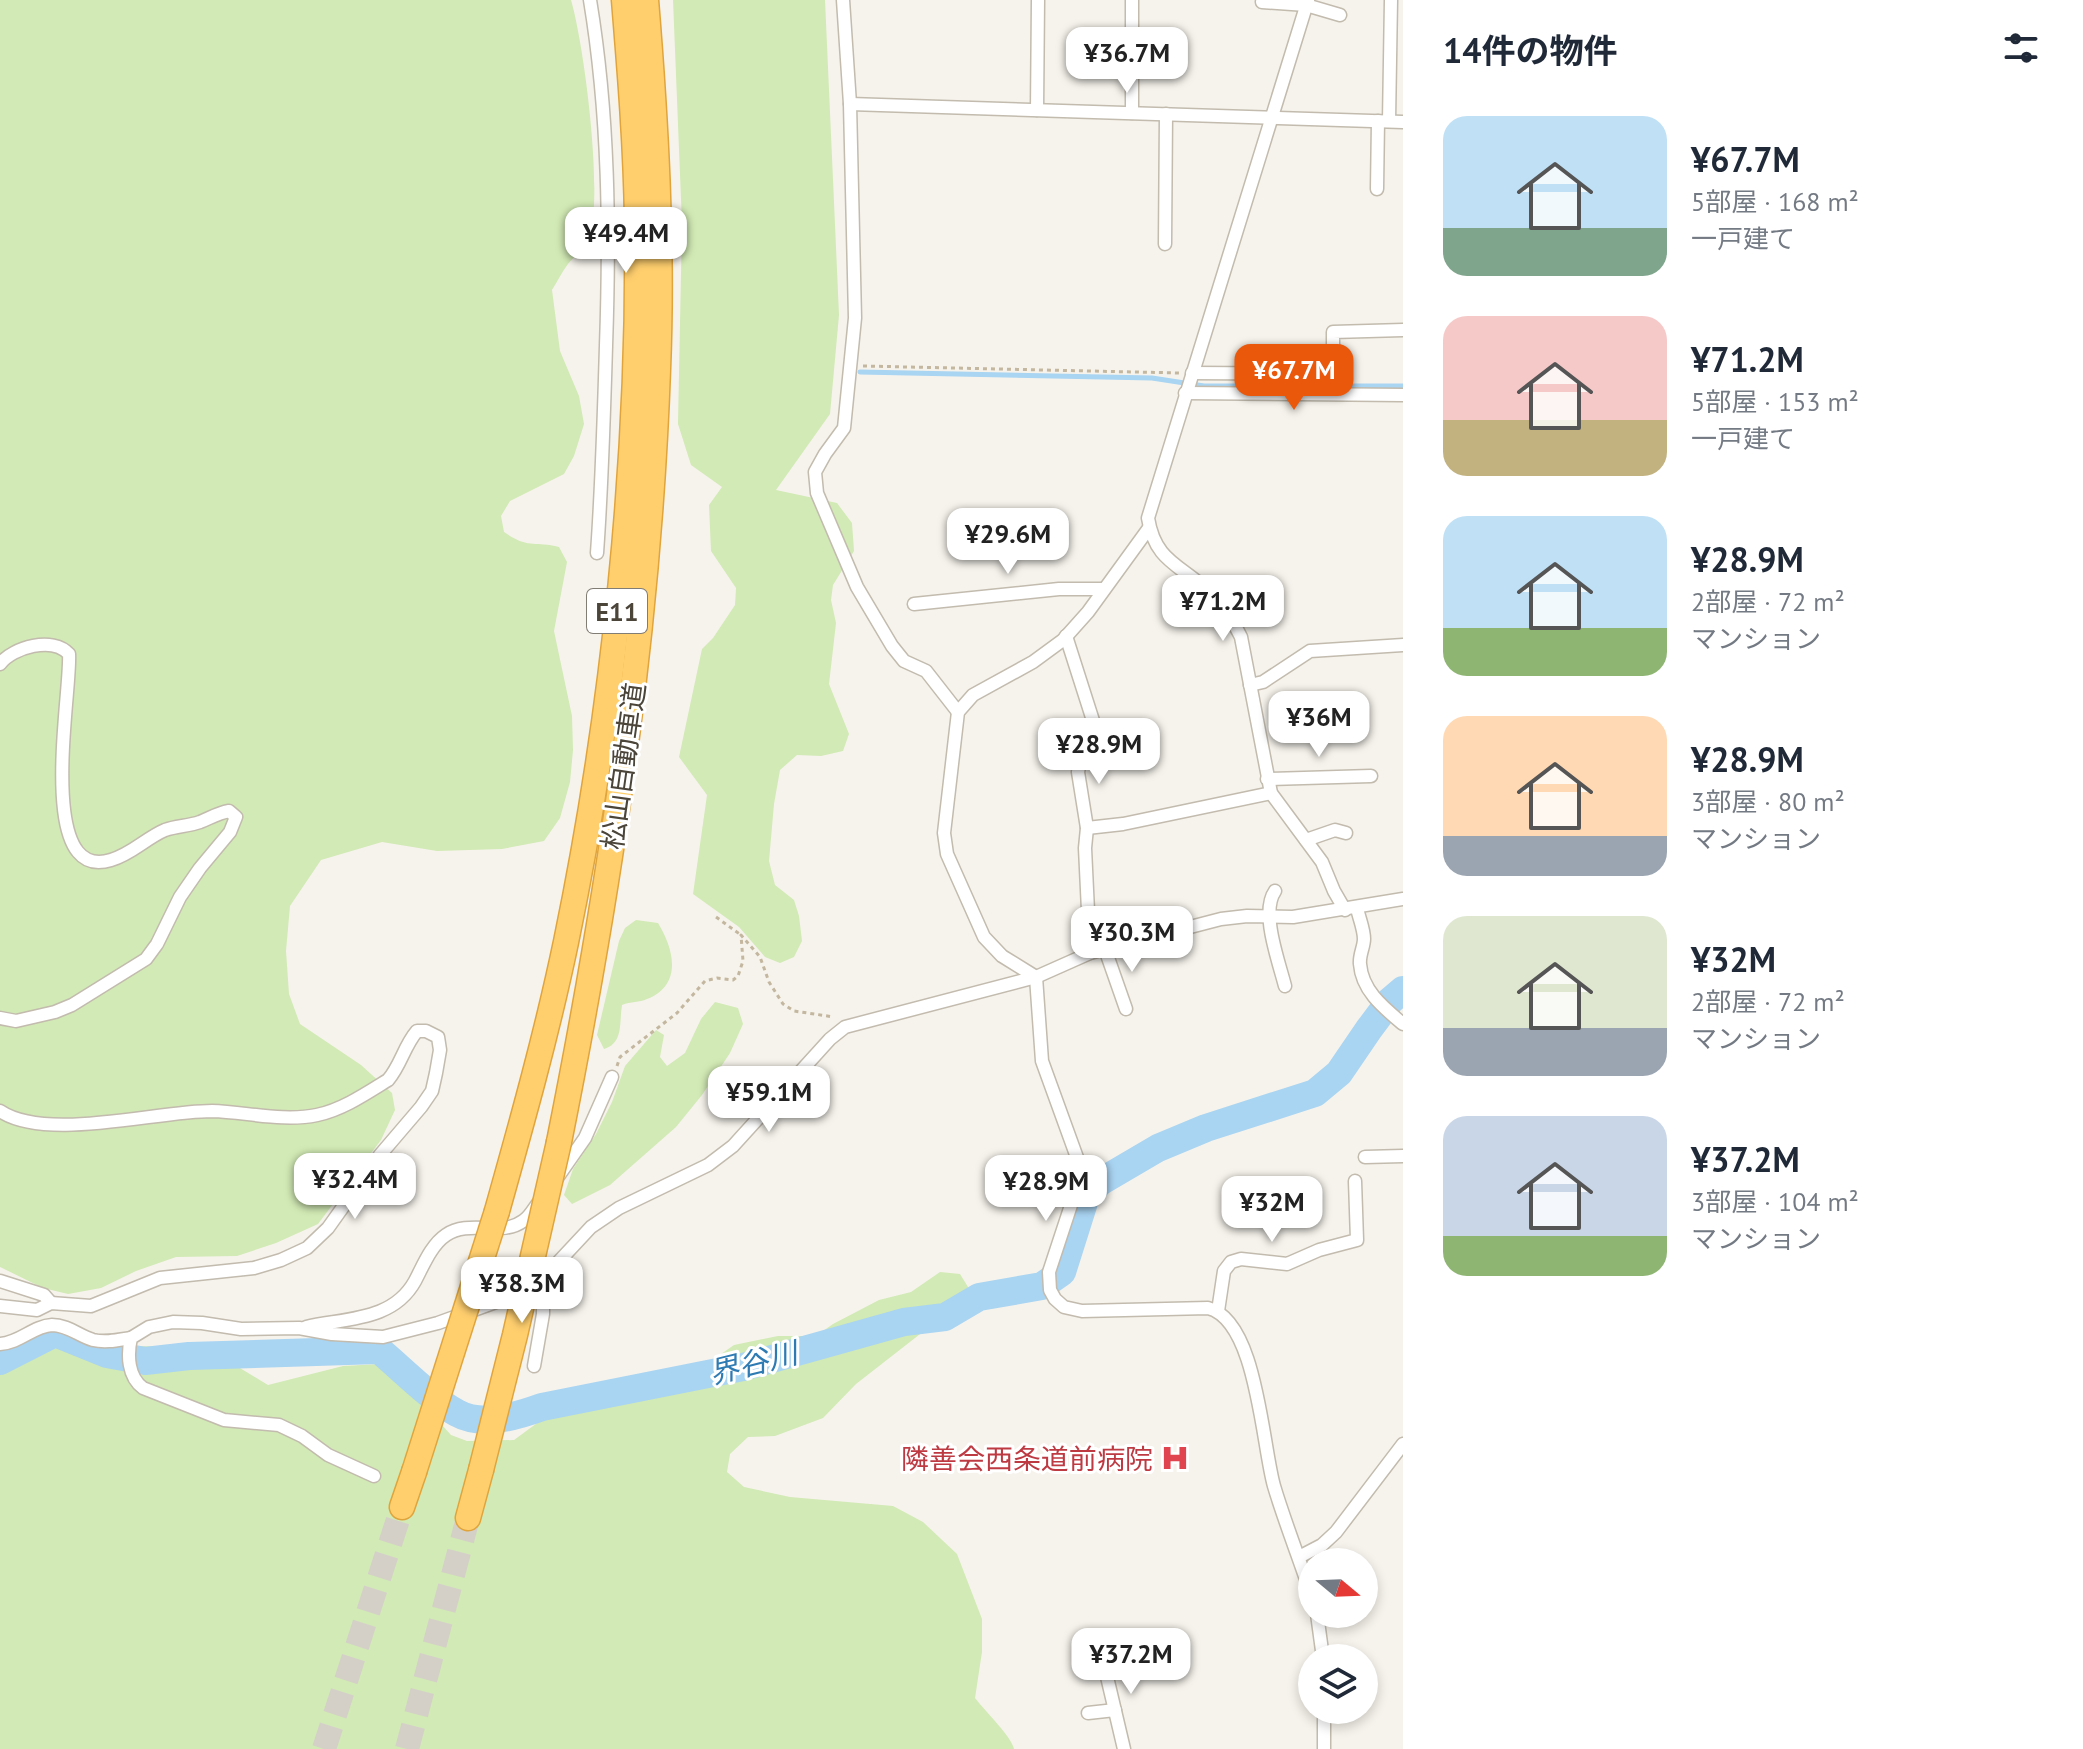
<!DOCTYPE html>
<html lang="ja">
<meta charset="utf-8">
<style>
body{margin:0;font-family:"PT Sans","Noto Sans JP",sans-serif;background:#f2f2f3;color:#1f2937;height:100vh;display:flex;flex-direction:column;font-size:30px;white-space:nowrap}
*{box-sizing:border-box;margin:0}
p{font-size:26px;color:#747a83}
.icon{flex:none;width:44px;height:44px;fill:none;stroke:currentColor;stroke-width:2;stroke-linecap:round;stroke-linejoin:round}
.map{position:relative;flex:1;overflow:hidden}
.details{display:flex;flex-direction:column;background:#fff;width:680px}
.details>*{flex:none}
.needle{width:52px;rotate:109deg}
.tools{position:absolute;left:1298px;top:1548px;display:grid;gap:16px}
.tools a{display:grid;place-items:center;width:80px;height:80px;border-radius:50%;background:#fff;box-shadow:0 4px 12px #0003;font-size:40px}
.price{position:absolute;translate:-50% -68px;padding:0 18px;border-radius:16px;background:#fff;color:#222;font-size:26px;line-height:52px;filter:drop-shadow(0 2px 4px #0008)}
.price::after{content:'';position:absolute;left:50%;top:48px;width:24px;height:18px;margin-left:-12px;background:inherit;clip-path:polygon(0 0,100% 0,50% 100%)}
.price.selected{background:#ea580c;color:#fff}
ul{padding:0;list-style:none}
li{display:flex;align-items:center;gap:24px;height:200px;padding:0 40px}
li span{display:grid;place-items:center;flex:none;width:224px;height:160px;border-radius:24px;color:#555}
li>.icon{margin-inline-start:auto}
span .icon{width:96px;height:96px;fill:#fffc;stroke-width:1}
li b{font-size:34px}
h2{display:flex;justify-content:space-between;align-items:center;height:96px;padding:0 40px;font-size:34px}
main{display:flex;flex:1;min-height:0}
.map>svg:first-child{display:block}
.green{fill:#d2eab5}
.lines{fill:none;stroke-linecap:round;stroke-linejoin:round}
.stream{stroke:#a9d4f2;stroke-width:5}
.river{stroke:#a9d4f2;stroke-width:28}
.motorway-tunnel{stroke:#d4d0c8;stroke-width:24;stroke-dasharray:24 12;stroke-linecap:butt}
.minor-casing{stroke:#c2bbae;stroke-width:15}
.motorway-casing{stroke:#e0a43c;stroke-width:27}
.path{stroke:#c4b79f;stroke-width:3;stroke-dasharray:4 4;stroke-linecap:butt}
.minor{stroke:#fff;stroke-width:12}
.motorway{stroke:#ffcf6e;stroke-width:24}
.motorway-bridge-casing{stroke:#e0a43c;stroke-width:27;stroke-linecap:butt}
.motorway-bridge{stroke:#ffcf6e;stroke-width:24}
.labels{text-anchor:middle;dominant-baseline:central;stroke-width:6;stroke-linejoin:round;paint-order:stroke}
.shield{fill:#fff;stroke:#817c74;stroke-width:2}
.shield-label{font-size:26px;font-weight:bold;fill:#4b4439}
.street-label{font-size:28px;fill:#4b4439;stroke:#fff}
.health-label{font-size:28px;fill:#be3a42;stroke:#fff;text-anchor:end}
.water-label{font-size:30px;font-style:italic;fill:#2e7ab2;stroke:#fff}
</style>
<main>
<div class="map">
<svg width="1403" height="1749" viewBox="0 0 1403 1749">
<rect width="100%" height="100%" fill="#f6f3ec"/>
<g class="green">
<path d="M0 0H571C584 44 605 201 588 240 584 249 574 256 568 264 562 272 557 282 552 290L560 351 579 396 584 424 574 456 564 474 510 501 501 516 504 532C530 550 534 540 559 547L567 562 554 631 572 716 573 750 570 782 560 818 544 841 502 849 437 851 382 842 321 860 290 906 286 951 289 994 300 1024 361 1065 392 1093 395 1110 381 1140 318 1224 276 1243 237 1256 176 1257 136 1271 101 1288 68 1294 43 1288 0 1267Z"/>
<polygon points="673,0 825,0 839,315 830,414 776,490 837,503 852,523 854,551 833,585 831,600 836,623 829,684 849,734 843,751 821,756 797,755 780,770 774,804 769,861 775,885 794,900 799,916 802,941 794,957 780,963 765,957 739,927 693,894 707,795 679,757 702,649 713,638 735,605 736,588 711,551 709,505 722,487 691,465 678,424 682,224"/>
<path d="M636 920 658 923C674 949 683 985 647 999 639 1003 631 1001 622 1005 619 1022 624 1043 604 1049L597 1035 619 941 625 928Z"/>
<polygon points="715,1002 738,1008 743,1024 730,1053 702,1095 676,1127 610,1185 572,1204 564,1195 573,1169 596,1134 612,1102 625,1066 656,1030 664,1035 660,1057 667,1066 685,1053 701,1019"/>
<path d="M940 1272 960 1274 968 1287 965 1299 856 1384 823 1418 775 1436 748 1437 730 1454 727 1472 744 1487 790 1497 893 1506 923 1522 957 1554 982 1619V1652L975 1698C985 1711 1012 1737 1014 1749H0V1374L53 1345 205 1347 268 1385 343 1366 380 1364 414 1394 451 1435 467 1441 514 1440 548 1415 687 1386 711 1361 734 1345 778 1336H816L833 1324 879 1300 911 1292Z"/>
</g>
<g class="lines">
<polyline class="stream" points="860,372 1152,378 1204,386 1403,386"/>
<path class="river" d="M0 1361 55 1333 107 1354 145 1361 189 1356 379 1350C402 1369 432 1400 457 1413 482 1427 517 1416 542 1407L743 1367 904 1322 945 1317 979 1297 1042 1286 1062 1272 1086 1196 1100 1182 1158 1148 1206 1128 1315 1093 1339 1073 1369 1029 1390 1001 1403 990"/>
<g class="motorway-tunnel">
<polyline points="324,1749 402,1507"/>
<polyline points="407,1749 468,1518"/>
</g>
<defs>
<g id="minor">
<path d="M590 0C609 115 610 230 606 346 604 415 602 484 597 553"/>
<polyline points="843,0 850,104 855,318 844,428 825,454 815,472 817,493 857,587 892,646 904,661 926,671 958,712"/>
<polyline points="1132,0 1132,113"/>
<path d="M1308 0 1148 518C1155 561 1179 564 1207 590 1222 603 1232 619 1241 637L1271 793 1322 862 1334 891 1345 910"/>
<polyline points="1262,2 1306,5 1340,15"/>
<polyline points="850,104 1403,122"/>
<polyline points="1037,110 1038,0"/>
<polyline points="1389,121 1391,0"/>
<polyline points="1377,189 1378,121"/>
<polyline points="1165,244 1166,114"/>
<polyline points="1192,373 1333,374 1333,332 1403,330"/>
<polyline points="1185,393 1403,395"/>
<path d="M1149 528 1088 612 1063 640 1033 662 973 695 958 712 944 833 947 854 984 937 1002 956 1036 977 1042 1061 1079 1163 1074 1196 1049 1272 1050 1290 1055 1299 1064 1307 1082 1311 1208 1308C1257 1320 1262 1444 1274 1486 1285 1523 1300 1560 1312 1597"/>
<polyline points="914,604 1059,589 1104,589"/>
<polyline points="1066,636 1096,730 1094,738 1082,752 1078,772 1087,828 1085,848 1090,953"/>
<path d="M0 664C13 647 53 636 69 654 72 689 34 884 111 860 132 854 146 838 165 830 176 826 189 826 200 822 210 818 218 813 229 811L236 817 230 832 200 868 180 897 157 944 146 959 72 1005 55 1012 16 1021 0 1018"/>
<polyline points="1250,685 1263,682 1310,651 1403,645"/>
<polyline points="1267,779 1371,776"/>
<polyline points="1087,828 1123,824 1271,793"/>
<polyline points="1306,840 1335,830 1346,833"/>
<path d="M1275 891C1260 912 1279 962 1285 986"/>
<path d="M1357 908C1359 918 1364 929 1364 939 1364 947 1359 955 1360 964 1362 991 1384 1008 1403 1024"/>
<polyline points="1105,949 1126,1009"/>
<path d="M0 1111C46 1142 156 1111 212 1111 246 1112 283 1122 317 1115 342 1110 367 1093 388 1080 401 1065 404 1046 417 1031H426L438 1037 440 1050 436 1073 432 1091 421 1107 380 1155 328 1228 307 1248 281 1260 254 1268 160 1278 91 1306 51 1303 37 1310 0 1306"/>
<polyline points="1365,1157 1403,1156"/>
<polyline points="557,1178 585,1138 612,1077"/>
<polyline points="0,1281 44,1295 51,1303"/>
<polyline points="1218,1311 1224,1271 1231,1262 1241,1259 1287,1264 1319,1250 1357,1240 1355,1181"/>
<path d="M306 1327C346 1318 393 1321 415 1281 423 1266 431 1245 446 1235 469 1219 502 1237 523 1221 530 1217 534 1208 539 1202"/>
<path d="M0 1344C20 1343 33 1326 52 1325 68 1325 79 1336 93 1340 106 1343 118 1340 131 1338"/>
<polyline points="534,1366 543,1314 543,1285"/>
<path d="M374 1476 328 1455 302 1436 279 1425 224 1420 143 1388C128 1377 127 1355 131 1338L149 1327 173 1322 202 1323 241 1329 299 1328 332 1334 383 1337 438 1323 543 1285 548 1273 591 1227 619 1208 708 1165 733 1146 830 1039 845 1027 1036 977 1090 953 1221 919 1247 916 1293 917 1403 899"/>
<polyline points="1299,1557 1322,1545 1336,1532 1403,1444"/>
<polyline points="1317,1614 1323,1658"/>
<polyline points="1324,1710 1324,1749"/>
<polyline points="1088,1713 1115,1710"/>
<polyline points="1124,1749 1104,1664 1106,1654 1112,1653 1159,1666"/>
</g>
<g id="motorway">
<path d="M559 1142C610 887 649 629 658 369 663 246 656 122 646 0"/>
<path d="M497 1211C522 1122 547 1033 566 942 614 710 640 459 637 221 636 147 630 73 624 0"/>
<polyline points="402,1507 414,1472"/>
<polyline points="468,1518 481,1470"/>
</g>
</defs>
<use href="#minor" class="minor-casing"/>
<use href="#motorway" class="motorway-casing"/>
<g class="path">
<polyline points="863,366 1180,373"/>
<polyline points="716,917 741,935"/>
<polyline points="617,1066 620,1057 677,1013 705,981 717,978 733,980 738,976 743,961 741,935 760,957 769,982 783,1004 794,1011 834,1017"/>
</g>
<use href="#minor" class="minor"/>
<use href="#motorway" class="motorway"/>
<defs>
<g id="motorway-bridge">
<polyline points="481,1470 515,1335 559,1142"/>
<polyline points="414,1472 497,1211"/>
</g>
</defs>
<use href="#motorway-bridge" class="motorway-bridge-casing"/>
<use href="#motorway-bridge" class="motorway-bridge"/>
</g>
<defs>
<symbol id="hospital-bare" viewBox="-9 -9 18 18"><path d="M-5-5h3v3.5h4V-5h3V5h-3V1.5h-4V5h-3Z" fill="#e0444e" stroke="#fff" stroke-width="2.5" paint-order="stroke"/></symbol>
</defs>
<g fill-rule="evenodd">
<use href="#hospital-bare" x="1155" y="1438" width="40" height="40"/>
</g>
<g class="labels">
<rect class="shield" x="587" y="589" width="60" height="44" rx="6"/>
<g class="shield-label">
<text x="617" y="611">E11</text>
</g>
<g class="street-label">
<text transform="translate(623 766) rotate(-82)">松山自動車道</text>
</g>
<g class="health-label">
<text x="1153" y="1458">隣善会西条道前病院</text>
</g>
<g class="water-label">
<text transform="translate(753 1362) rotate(-14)">界谷川</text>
</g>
</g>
</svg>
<div class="tools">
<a><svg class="needle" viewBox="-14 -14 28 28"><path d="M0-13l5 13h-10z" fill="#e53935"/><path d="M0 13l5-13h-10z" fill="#747a83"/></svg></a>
<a><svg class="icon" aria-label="layers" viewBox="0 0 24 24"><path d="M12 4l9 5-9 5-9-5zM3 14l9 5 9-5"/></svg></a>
</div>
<b class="price" style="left:1127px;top:95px">¥36.7M</b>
<b class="price" style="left:626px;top:275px">¥49.4M</b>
<b class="price selected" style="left:1294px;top:412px">¥67.7M</b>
<b class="price" style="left:1008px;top:576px">¥29.6M</b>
<b class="price" style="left:1223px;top:643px">¥71.2M</b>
<b class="price" style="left:1319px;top:759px">¥36M</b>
<b class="price" style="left:1099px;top:786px">¥28.9M</b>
<b class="price" style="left:1132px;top:974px">¥30.3M</b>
<b class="price" style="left:769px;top:1134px">¥59.1M</b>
<b class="price" style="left:355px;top:1221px">¥32.4M</b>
<b class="price" style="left:1046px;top:1223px">¥28.9M</b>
<b class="price" style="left:1272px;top:1244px">¥32M</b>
<b class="price" style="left:522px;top:1325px">¥38.3M</b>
<b class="price" style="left:1131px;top:1696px">¥37.2M</b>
</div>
<section class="details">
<h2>14件の物件<svg class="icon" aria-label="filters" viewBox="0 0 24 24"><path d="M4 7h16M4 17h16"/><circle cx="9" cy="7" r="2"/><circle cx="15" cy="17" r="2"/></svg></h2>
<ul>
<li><span style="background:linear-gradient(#bfe0f5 70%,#7fa58c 0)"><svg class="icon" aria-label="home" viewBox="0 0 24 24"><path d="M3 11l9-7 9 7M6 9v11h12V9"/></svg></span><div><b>¥67.7M</b><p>5部屋 · 168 m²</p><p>一戸建て</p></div></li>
<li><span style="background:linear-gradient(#f6c9c9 65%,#c2b280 0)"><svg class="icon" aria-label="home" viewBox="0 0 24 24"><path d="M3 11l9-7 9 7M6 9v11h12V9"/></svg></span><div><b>¥71.2M</b><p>5部屋 · 153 m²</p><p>一戸建て</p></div></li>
<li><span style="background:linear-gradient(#bfe0f5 70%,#8fb573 0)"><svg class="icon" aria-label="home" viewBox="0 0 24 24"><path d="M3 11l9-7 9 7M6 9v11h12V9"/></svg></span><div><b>¥28.9M</b><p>2部屋 · 72 m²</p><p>マンション</p></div></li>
<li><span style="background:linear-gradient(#ffd9b3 75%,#9aa5b1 0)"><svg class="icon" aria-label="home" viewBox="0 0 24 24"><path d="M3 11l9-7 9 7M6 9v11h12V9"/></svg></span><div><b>¥28.9M</b><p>3部屋 · 80 m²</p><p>マンション</p></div></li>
<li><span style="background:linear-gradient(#dfe7d0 70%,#9aa5b1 0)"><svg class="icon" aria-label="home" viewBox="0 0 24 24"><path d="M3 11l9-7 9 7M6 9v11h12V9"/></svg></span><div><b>¥32M</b><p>2部屋 · 72 m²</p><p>マンション</p></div></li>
<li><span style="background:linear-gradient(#c9d6e8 75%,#8fb573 0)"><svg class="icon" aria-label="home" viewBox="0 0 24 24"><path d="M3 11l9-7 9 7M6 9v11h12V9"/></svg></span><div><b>¥37.2M</b><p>3部屋 · 104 m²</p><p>マンション</p></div></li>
</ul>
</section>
</main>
